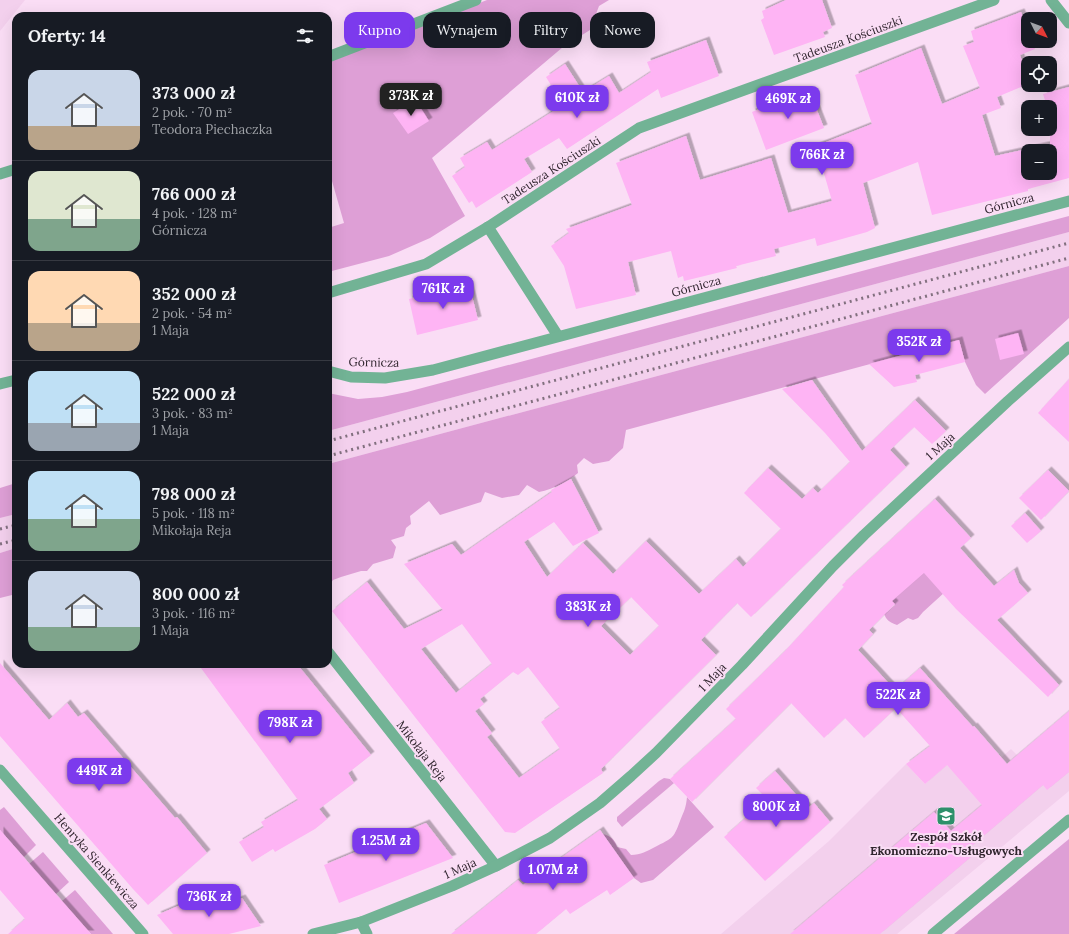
<!DOCTYPE html>
<html lang="pl">
<meta charset="utf-8">
<style>
body{margin:0;font-family:Lora,serif;background:#20242c;color:#f1f3f6;height:100vh;display:flex;flex-direction:column;font-size:15px;white-space:nowrap}
*{box-sizing:border-box;margin:0}
p{font-size:13px;color:#9ea1a6}
.icon{flex:none;width:22px;height:22px;fill:none;stroke:currentColor;stroke-width:2;stroke-linecap:round;stroke-linejoin:round}
.map{position:relative;flex:1;overflow:hidden}
.sheet{position:absolute;left:12px;top:12px;width:320px;height:656px;display:flex;flex-direction:column;background:#171b24;border-radius:12px;box-shadow:0 4px 16px #0002}
.sheet>*{flex:none}
.top-card{position:absolute;left:344px;top:12px;width:380px;height:36px;display:flex;gap:8px}
.needle{width:26px;rotate:132deg}
.tools{position:absolute;left:1021px;top:12px;display:grid;gap:8px}
.tools a{display:grid;place-items:center;width:36px;height:36px;border-radius:8px;background:#171b24;box-shadow:0 4px 16px #0002;font-size:20px}
.price{position:absolute;translate:-50% -34px;padding:0 9px;border-radius:8px;background:#7c3aed;color:#fff;font-size:13px;line-height:26px;filter:drop-shadow(0 1px 2px #0008)}
.price::after{content:'';position:absolute;left:50%;top:24px;width:12px;height:9px;margin-left:-6px;background:inherit;clip-path:polygon(0 0,100% 0,50% 100%)}
.price.selected{background:#222;color:#fff}
ul{padding:0;list-style:none}
li{display:flex;align-items:center;gap:12px;height:100px;padding:0 16px}
li+li{border-top:1px solid #363941}
li span{display:grid;place-items:center;flex:none;width:112px;height:80px;border-radius:12px;color:#555}
li>.icon{margin-inline-start:auto}
span .icon{width:48px;height:48px;fill:#fffc;stroke-width:1}
li b{font-size:17px}
h2{display:flex;justify-content:space-between;align-items:center;height:48px;padding:0 16px;font-size:17px}
.chip{padding:0 14px;border-radius:12px;background:#171b24;box-shadow:0 4px 16px #0002;font-size:14px;line-height:36px}
.chip.selected{background:#7c3aed;color:#fff}
.map>svg:first-child{display:block}
.built{fill:#f3d0ed}
.green{fill:#de9fd6}
.building{fill:#feb4f4;fill-rule:evenodd;filter:url(#shadow)}
.lines{fill:none;stroke-linecap:round;stroke-linejoin:round}
.minor{stroke:#72b395;stroke-width:11}
.rail{stroke:#82707f;stroke-width:3;stroke-dasharray:2 4;stroke-linecap:butt}
.labels{text-anchor:middle;dominant-baseline:central;stroke-width:4;stroke-linejoin:round;paint-order:stroke}
.street-label{font-size:12px;fill:#30252e;stroke:#faddf5}
.poi-label{font-size:12px;font-weight:bold;fill:#30252e;stroke:#faddf5}
</style>
<div class="map">
<svg width="1069" height="934" viewBox="0 0 1069 934">
<defs>
<filter id="shadow"><feDropShadow dx="3.5" dy="-3.5" stdDeviation="0" flood-color="#0004"/></filter>
</defs>
<rect width="100%" height="100%" fill="#faddf5"/>
<g class="built">
<polygon points="0,0 25,0 0,31"/>
<polygon points="1069,232 1069,266 328,464 328,431"/>
<polygon points="16,514 16,548 0,553 0,518"/>
<polygon points="1069,711 1069,791 897,934 721,934 829,841 906,764 925,784 947,765 969,786 1011,749 1017,755"/>
</g>
<g class="green">
<polygon points="487,0 609,0 599,6 590,30 563,47 432,158 465,216 430,238 389,256 328,272 328,228 344,223 328,167 328,62"/>
<polygon points="1069,216 1069,232 328,431 328,393 358,399 382,397 407,392"/>
<path d="M1069 266V318L985 394 976 385 965 362 959 340 626 430 623 448 609 461 593 464 584 458 577 465 578 473C567 482 554 489 539 492L527 485 519 495 502 498 485 492 481 502 440 515 429 501 410 516 411 524 406 528 404 536 391 540 396 547 393 558 373 564 367 571H361L341 577 333 580 328 587V464Z"/>
<polygon points="16,483 16,514 0,518 0,488"/>
<polygon points="16,548 16,594 0,598 0,553"/>
<path d="M932 553 957 581 923 612 918 618 913 620 908 618 897 625C888 622 884 618 883 608L887 612 895 605 891 600Z"/>
<polygon points="664,778 670,779 674,783 622,827 617,821 617,817 659,781"/>
<path d="M687 797 714 827 653 880 641 883 634 878 603 834C610 836 615 839 617 847L626 849 631 855C641 855 647 851 655 847 672 838 673 840 680 821 684 811 686 808 687 797Z"/>
<polygon points="4,807 36,845 24,857 0,830 0,810"/>
<polygon points="1069,839 1069,934 954,934"/>
<polygon points="43,852 69,882 56,894 29,864"/>
<polygon points="75,890 113,934 91,934 62,901"/>
</g>
<g class="building">
<polygon points="786,0 822,0 832,28 823,32 825,37 774,55 761,20 764,18 762,11"/>
<path d="M1021 12 1028 30V41H1032L1035 49 1020 55 1028 79V84L997 97 1001 108 982 115 995 156 1050 144V107H1047L1043 94 1069 87V178L1028 189V191L932 215 918 162 863 183 875 228 867 232 817 246 815 238 774 249 776 256 736 266 737 268 684 281 683 276 678 278 671 251 628 262 636 295 576 309 564 266 551 246 569 233 566 229 632 205 616 163 686 136 700 180 771 158 788 213 832 201 816 146 872 124 855 75 921 48 942 104 980 88 963 46 974 42 971 31ZM1028 151H1050V173H1028Z"/>
<polygon points="706,40 719,76 661,98 658,89 567,149 559,138 524,159 532,172 476,208 472,201 469,203 452,176 465,167 460,158 487,142 492,150 563,105 546,77 565,64 583,92 609,76 619,93 651,72 647,62"/>
<polygon points="809,90 824,128 766,150 752,112"/>
<polygon points="415,99 429,121 408,134 393,113"/>
<polygon points="469,284 478,320 417,335 409,299"/>
<polygon points="1018,333 1024,354 1000,360 995,339"/>
<polygon points="959,340 965,362 915,375 917,382 894,387 869,364"/>
<polygon points="1069,379 1069,442 1038,413"/>
<path d="M812 380 862 451 915 400 946 431 932 444 914 427 890 450 906 467 880 492 751 617 737 603 701 640 716 655 601 769 603 773 515 833 505 832 332 611 367 582 404 629 443 610 404 564 452 544 461 555 552 492 551 490 571 479 599 533 573 546 554 522 524 542 547 577 583 543 613 574 646 541 699 594 736 559 743 567 781 529 744 493 768 468 802 499 813 488 818 493 850 462 825 433 782 389ZM631 597 659 626 630 655 601 626ZM462 624 492 664 456 693 421 649ZM528 667 560 708 541 722 560 749 519 778 487 737 492 733 475 711 484 704 480 699 513 672 518 675Z"/>
<polygon points="1048,470 1069,491 1041,520 1019,498"/>
<polygon points="935,499 971,538 960,548 994,586 1014,570 1019,583 1028,593 997,620 1059,685 1048,697 956,609 924,573 892,601 895,604 869,630 873,634 858,650 895,690 920,668 973,727 974,726 1007,764 1069,711 1069,772 1047,790 1043,785 967,850 972,856 880,934 790,934 934,812 951,831 982,805 947,765 925,784 906,764 930,746 896,708 864,738 845,718 824,738 791,703 692,802 670,779 736,719 726,709 785,651 844,587 842,585"/>
<polygon points="1025,513 1041,531 1027,543 1011,526"/>
<polygon points="0,663 49,720 67,703 78,717 84,713 175,818 177,817 207,853 148,905 133,889 0,736"/>
<polygon points="198,664 297,664 371,755 348,773 354,783 319,809 327,819 315,829 275,852 273,849 252,862 239,842 264,827 261,822 298,800"/>
<polygon points="775,771 808,808 814,803 830,822 765,881 724,837 767,799 756,788"/>
<polygon points="426,823 453,858 339,903 324,865"/>
<polygon points="0,830 62,901 91,934 8,934 25,919 0,890"/>
<polygon points="600,830 634,878 610,895 607,890 570,914 566,909 536,934 451,934 518,880 523,885"/>
<polygon points="204,895 213,910 242,898 261,926 229,934 173,934 157,915"/>
</g>
<g class="lines">
<g class="minor">
<polyline points="1051,0 1069,23"/>
<polyline points="328,57 476,0"/>
<polyline points="0,174 16,169"/>
<polyline points="488,227 558,336"/>
<polyline points="328,293 426,264 488,227 639,128 994,0"/>
<polyline points="328,371 351,377 385,378 433,370 1069,201"/>
<polyline points="0,384 16,380"/>
<polyline points="328,652 496,866"/>
<polyline points="0,770 143,934"/>
<polyline points="361,922 367,934"/>
<polyline points="313,934 361,922 452,886 496,866 550,838 600,803 631,776 656,753 742,665 833,566 864,535 1008,401 1069,347"/>
<polyline points="933,934 1069,820"/>
</g>
<g class="rail">
<polyline points="328,441 1069,243"/>
<polyline points="328,456 1069,258"/>
<polyline points="0,529 16,525"/>
<polyline points="0,544 16,540"/>
</g>
</g>
<defs>
<symbol id="school-square" viewBox="-11 -11 22 22"><rect x="-9" y="-9" width="18" height="18" rx="4" fill="#2d906a" stroke="#faddf5"/><path d="M0-5L7-2L0 1L-7-2ZM-4 1L0 2.5L4 1V4Q0 6-4 4Z" fill="#fff"/></symbol>
</defs>
<g fill-rule="evenodd">
<use href="#school-square" x="935" y="805" width="22" height="22"/>
</g>
<g class="labels">
<g class="street-label">
<text transform="translate(848 39) rotate(-20)">Tadeusza Kościuszki</text>
<text transform="translate(551 170) rotate(-33)">Tadeusza Kościuszki</text>
<text transform="translate(1009 203) rotate(-15)">Górnicza</text>
<text transform="translate(696 286) rotate(-15)">Górnicza</text>
<text transform="translate(374 362) rotate(1)">Górnicza</text>
<text transform="translate(940 446) rotate(-42)">1 Maja</text>
<text transform="translate(712 677) rotate(-46)">1 Maja</text>
<text transform="translate(422 751) rotate(52)">Mikołaja Reja</text>
<text transform="translate(97 861) rotate(49)">Henryka Sienkiewicza</text>
<text transform="translate(460 868) rotate(-24)">1 Maja</text>
</g>
<g class="poi-label">
<text x="946" y="836">Zespół Szkół<tspan x="946" dy="14">Ekonomiczno-Usługowych</tspan></text>
</g>
</g>
</svg>
<div class="tools">
<a><svg class="needle" viewBox="-14 -14 28 28"><path d="M0-13l5 13h-10z" fill="#e53935"/><path d="M0 13l5-13h-10z" fill="#9ea1a6"/></svg></a>
<a><svg class="icon" aria-label="locate" viewBox="0 0 24 24"><circle cx="12" cy="12" r="6"/><path d="M12 2v4M12 18v4M2 12h4M18 12h4"/></svg></a>
<a>+</a>
<a>−</a>
</div>
<b class="price selected" style="left:411px;top:117px">373K zł</b>
<b class="price" style="left:577px;top:119px">610K zł</b>
<b class="price" style="left:788px;top:120px">469K zł</b>
<b class="price" style="left:822px;top:176px">766K zł</b>
<b class="price" style="left:443px;top:310px">761K zł</b>
<b class="price" style="left:919px;top:363px">352K zł</b>
<b class="price" style="left:588px;top:628px">383K zł</b>
<b class="price" style="left:898px;top:716px">522K zł</b>
<b class="price" style="left:290px;top:744px">798K zł</b>
<b class="price" style="left:99px;top:792px">449K zł</b>
<b class="price" style="left:776px;top:828px">800K zł</b>
<b class="price" style="left:386px;top:862px">1.25M zł</b>
<b class="price" style="left:553px;top:891px">1.07M zł</b>
<b class="price" style="left:209px;top:918px">736K zł</b>
<div class="top-card">
<a class="chip selected">Kupno</a>
<a class="chip">Wynajem</a>
<a class="chip">Filtry</a>
<a class="chip">Nowe</a>
</div>
<section class="sheet">
<h2>Oferty: 14<svg class="icon" aria-label="filters" viewBox="0 0 24 24"><path d="M4 7h16M4 17h16"/><circle cx="9" cy="7" r="2"/><circle cx="15" cy="17" r="2"/></svg></h2>
<ul>
<li><span style="background:linear-gradient(#c9d6e8 70%,#b9a48a 0)"><svg class="icon" aria-label="home" viewBox="0 0 24 24"><path d="M3 11l9-7 9 7M6 9v11h12V9"/></svg></span><div><b>373 000 zł</b><p>2 pok. · 70 m²</p><p>Teodora Piechaczka</p></div></li>
<li><span style="background:linear-gradient(#dfe7d0 60%,#7fa58c 0)"><svg class="icon" aria-label="home" viewBox="0 0 24 24"><path d="M3 11l9-7 9 7M6 9v11h12V9"/></svg></span><div><b>766 000 zł</b><p>4 pok. · 128 m²</p><p>Górnicza</p></div></li>
<li><span style="background:linear-gradient(#ffd9b3 65%,#b9a48a 0)"><svg class="icon" aria-label="home" viewBox="0 0 24 24"><path d="M3 11l9-7 9 7M6 9v11h12V9"/></svg></span><div><b>352 000 zł</b><p>2 pok. · 54 m²</p><p>1 Maja</p></div></li>
<li><span style="background:linear-gradient(#bfe0f5 65%,#9aa5b1 0)"><svg class="icon" aria-label="home" viewBox="0 0 24 24"><path d="M3 11l9-7 9 7M6 9v11h12V9"/></svg></span><div><b>522 000 zł</b><p>3 pok. · 83 m²</p><p>1 Maja</p></div></li>
<li><span style="background:linear-gradient(#bfe0f5 60%,#7fa58c 0)"><svg class="icon" aria-label="home" viewBox="0 0 24 24"><path d="M3 11l9-7 9 7M6 9v11h12V9"/></svg></span><div><b>798 000 zł</b><p>5 pok. · 118 m²</p><p>Mikołaja Reja</p></div></li>
<li><span style="background:linear-gradient(#c9d6e8 70%,#7fa58c 0)"><svg class="icon" aria-label="home" viewBox="0 0 24 24"><path d="M3 11l9-7 9 7M6 9v11h12V9"/></svg></span><div><b>800 000 zł</b><p>3 pok. · 116 m²</p><p>1 Maja</p></div></li>
</ul>
</section>
</div>
